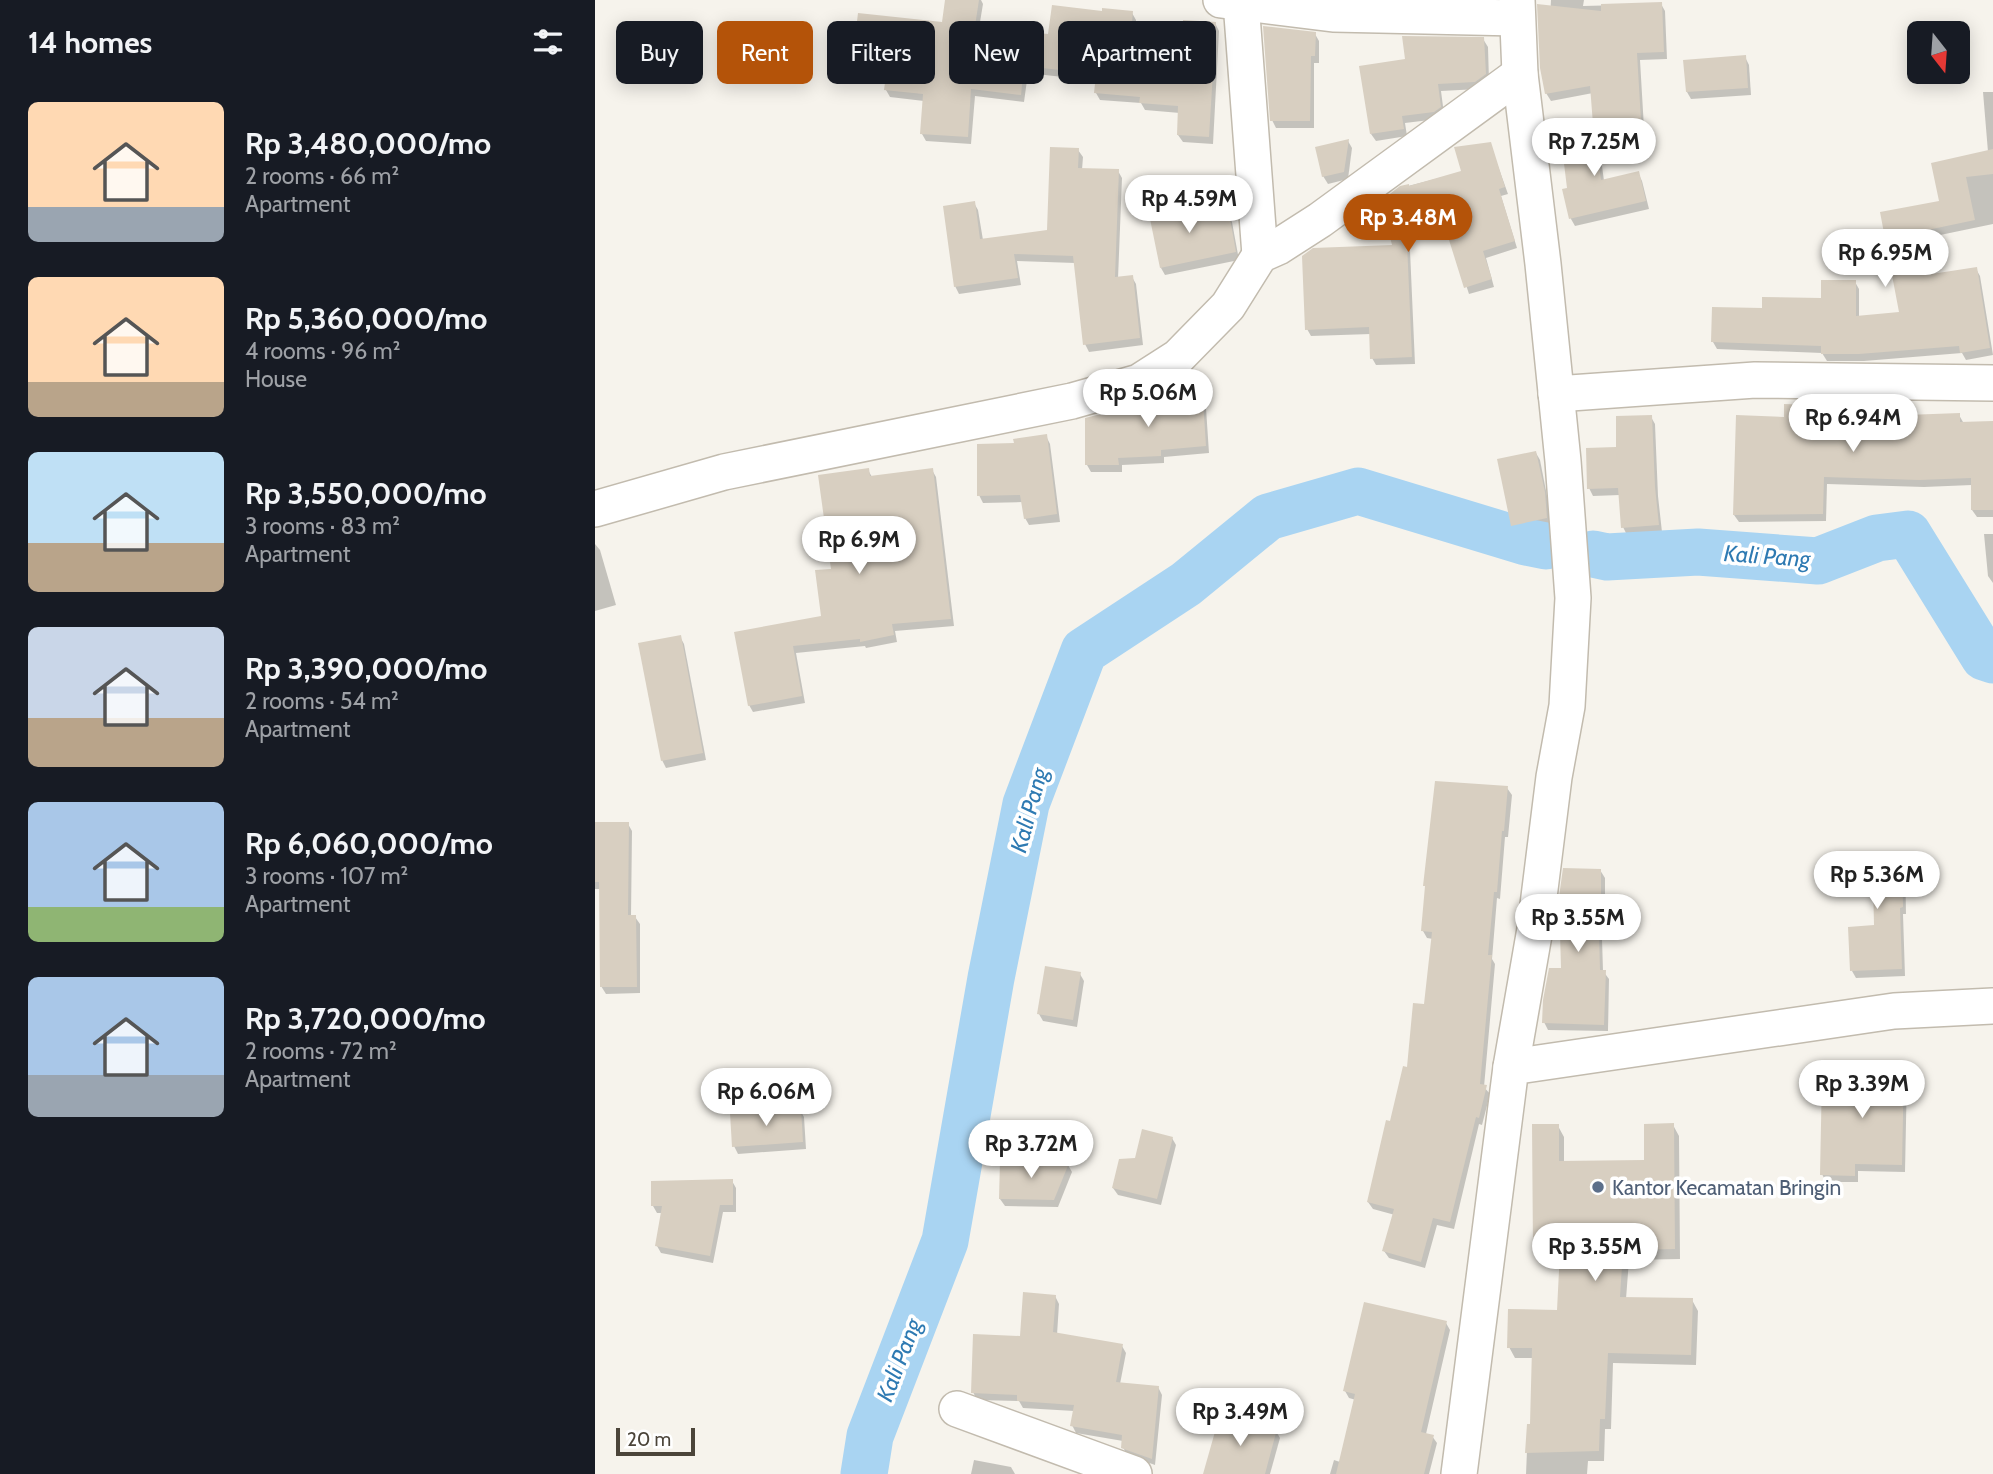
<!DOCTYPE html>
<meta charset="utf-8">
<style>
body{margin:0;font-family:Cabin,sans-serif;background:#242831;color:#f1f3f6;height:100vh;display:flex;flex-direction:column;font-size:26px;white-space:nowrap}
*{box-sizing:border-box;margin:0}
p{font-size:23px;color:#9ea1a6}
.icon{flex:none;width:38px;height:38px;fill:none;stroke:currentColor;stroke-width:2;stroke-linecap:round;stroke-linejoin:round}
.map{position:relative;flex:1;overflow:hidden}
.side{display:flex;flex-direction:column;background:#171b24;width:595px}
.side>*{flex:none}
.top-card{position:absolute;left:21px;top:21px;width:665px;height:63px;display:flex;gap:14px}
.needle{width:46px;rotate:163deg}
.fabs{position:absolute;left:1312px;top:21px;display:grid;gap:14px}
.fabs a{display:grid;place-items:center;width:63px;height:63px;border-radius:10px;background:#171b24;box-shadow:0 4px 18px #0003;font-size:35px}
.scale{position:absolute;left:21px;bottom:18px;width:79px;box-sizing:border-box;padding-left:7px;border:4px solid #4b4439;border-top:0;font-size:19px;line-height:24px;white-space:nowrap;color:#4b4439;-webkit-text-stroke:5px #fff;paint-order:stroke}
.price{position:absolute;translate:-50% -60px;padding:0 16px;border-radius:24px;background:#fff;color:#222;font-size:23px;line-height:46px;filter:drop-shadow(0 2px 4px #0008)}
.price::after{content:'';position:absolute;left:50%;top:42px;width:21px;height:16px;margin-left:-10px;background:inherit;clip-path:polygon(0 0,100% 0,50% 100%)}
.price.on{background:#b45309;color:#fff}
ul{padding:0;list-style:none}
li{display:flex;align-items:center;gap:21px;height:175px;padding:0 28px}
li span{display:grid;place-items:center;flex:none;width:196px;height:140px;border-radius:10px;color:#555}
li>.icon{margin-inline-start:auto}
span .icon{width:84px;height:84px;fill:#fffc;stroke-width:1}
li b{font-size:30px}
h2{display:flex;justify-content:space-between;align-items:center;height:84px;padding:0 28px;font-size:30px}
.chip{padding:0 24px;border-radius:10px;background:#171b24;box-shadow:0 4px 18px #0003;font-size:24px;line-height:63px}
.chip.on{background:#b45309;color:#fff}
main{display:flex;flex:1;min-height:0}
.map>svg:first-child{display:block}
.shadow{fill:#0003}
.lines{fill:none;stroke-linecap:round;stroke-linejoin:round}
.river{stroke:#a9d4f2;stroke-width:47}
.building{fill:#d8cfc1}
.minor-casing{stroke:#c2bbae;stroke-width:38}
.minor{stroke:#fff;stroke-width:35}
.service-dot{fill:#5c6f8a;stroke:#fff;stroke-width:2.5}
.labels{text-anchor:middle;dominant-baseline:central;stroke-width:7;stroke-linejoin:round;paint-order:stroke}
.service-label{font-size:21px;fill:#4e5e75;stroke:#fff;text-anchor:start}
.water-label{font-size:23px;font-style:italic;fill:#2e7ab2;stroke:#fff}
</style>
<main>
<section class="side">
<h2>14 homes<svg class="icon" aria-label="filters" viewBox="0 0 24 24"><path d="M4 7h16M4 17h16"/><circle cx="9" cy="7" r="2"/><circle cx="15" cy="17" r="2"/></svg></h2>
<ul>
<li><span style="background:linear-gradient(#ffd9b3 75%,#9aa5b1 0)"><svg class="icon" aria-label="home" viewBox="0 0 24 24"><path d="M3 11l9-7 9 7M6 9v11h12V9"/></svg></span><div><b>Rp 3,480,000/mo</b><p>2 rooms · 66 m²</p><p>Apartment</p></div></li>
<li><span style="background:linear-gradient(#ffd9b3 75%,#b9a48a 0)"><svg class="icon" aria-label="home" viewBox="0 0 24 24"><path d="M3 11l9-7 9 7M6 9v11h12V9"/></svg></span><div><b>Rp 5,360,000/mo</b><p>4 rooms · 96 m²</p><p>House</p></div></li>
<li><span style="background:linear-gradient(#bfe0f5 65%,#b9a48a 0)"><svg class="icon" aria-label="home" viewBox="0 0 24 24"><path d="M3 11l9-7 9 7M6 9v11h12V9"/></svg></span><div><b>Rp 3,550,000/mo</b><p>3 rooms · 83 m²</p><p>Apartment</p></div></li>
<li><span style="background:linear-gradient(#c9d6e8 65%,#b9a48a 0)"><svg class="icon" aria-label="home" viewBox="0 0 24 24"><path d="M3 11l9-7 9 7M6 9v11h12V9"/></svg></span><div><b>Rp 3,390,000/mo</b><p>2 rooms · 54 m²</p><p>Apartment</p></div></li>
<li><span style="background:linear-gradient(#a9c7e8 75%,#8fb573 0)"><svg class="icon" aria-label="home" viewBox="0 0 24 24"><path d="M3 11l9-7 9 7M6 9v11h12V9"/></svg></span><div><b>Rp 6,060,000/mo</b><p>3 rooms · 107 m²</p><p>Apartment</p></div></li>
<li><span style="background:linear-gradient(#a9c7e8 70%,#9aa5b1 0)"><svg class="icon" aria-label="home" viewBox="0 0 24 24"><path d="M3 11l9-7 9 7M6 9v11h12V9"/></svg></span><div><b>Rp 3,720,000/mo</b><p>2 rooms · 72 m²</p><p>Apartment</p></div></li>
</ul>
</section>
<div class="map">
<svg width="1398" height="1474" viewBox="0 0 1398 1474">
<rect width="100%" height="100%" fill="#f6f3ec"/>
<g class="shadow">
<polygon points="352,0 386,0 388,4 384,28 455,36 509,13 537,13 541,20 541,25 590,29 620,23 624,31 618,144 588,142 583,135 585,113 550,110 546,103 505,100 501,93 502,81 433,73 429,102 380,96 376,144 331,141 327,134 329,101 295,97 291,90 292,81 262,78 258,71 348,24"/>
<polygon points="956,0 989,0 988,6 1066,4 1070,11 1072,59 1045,60 1049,128 1004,131 1000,123 998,93 956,101 951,93"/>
<polygon points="720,34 724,41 724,63 719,63 719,128 681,128 677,120"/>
<polygon points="888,39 893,47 894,81 884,89 846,91 849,114 843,119 810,123 812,136 781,141 776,134 812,61"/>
<polygon points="1150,57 1154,65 1156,95 1096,99 1092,92 1090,61"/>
<polygon points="1388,92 1398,92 1398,224 1326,239 1332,276 1381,269 1385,276 1398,355 1371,360 1367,353 1269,361 1232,361 1227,353 1122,349 1118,342 1168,310 1227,299 1260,282 1264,289 1264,317 1306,314 1287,213 1346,202 1393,152"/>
<polygon points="998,128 1003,135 1009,181 1043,173 1047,181 1054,209 980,226 976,219 969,190 974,189"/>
<polygon points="753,141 757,148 753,179 733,184 728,176"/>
<polygon points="895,144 913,194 906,196 922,248 891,258 899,287 874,294 849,218 814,227 820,364 781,365 777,358 776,334 716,336 712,329 799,247 813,186 868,172"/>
<polygon points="483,150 488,157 487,170 523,171 527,178 523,279 537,277 541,284 548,345 494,352 490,344 480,263 422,261 426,285 364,294 360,286 379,203 383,210 388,240 453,232"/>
<polygon points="590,203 597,222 633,215 637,222 644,260 570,275 566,268"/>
<polygon points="606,386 610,393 614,453 569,457 569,463 527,465 527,472 496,472 492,465 535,416 575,407"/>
<polygon points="1311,406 1315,417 1364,415 1368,422 1398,422 1398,517 1382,517 1377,510 1377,485 1329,487 1232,484 1231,521 1144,522 1139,515 1190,419"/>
<polygon points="1056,417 1060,424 1063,496 1067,532 1032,535 1028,527 1025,495 998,496 994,488 1023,448"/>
<polygon points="451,436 455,444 465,522 434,525 430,518 428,502 388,503 384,495 421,445"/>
<polygon points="941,453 945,460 953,501 955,526 922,532 918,525"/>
<polygon points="273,470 277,477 337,470 341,477 359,626 300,631 302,642 271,648 270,646 201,653 210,703 158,712 154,705 141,634 227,617 238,570"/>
<polygon points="1389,534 1398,534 1398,583 1393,576"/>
<polygon points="0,544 5,550 21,605 0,611"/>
<polygon points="85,637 89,644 111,760 71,768 67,760"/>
<polygon points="912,788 917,795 913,837 910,837 905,899 902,898 897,959 900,964 889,1087 895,1094 887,1125 884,1124 859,1229 842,1225 830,1268 794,1258 789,1251 800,1215 778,1209 773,1202 831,1006 838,939 832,938 828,931"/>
<polygon points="0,823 33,824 37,831 36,917 40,917 45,924 45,993 11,994 6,986 6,889 0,889"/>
<polygon points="1306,853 1310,860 1311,914 1308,914 1310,976 1261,978 1257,971 1281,927 1280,890 1257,891 1252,883"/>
<polygon points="1005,870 1010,878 1010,905 1006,905 1008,971 1014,979 1013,1031 953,1030 949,1022"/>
<polygon points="485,974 489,981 482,1027 448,1021 444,1014"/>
<polygon points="1308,1067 1312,1074 1310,1172 1263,1171 1263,1182 1231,1182 1227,1174 1276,1077"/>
<polygon points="205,1110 209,1117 211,1149 143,1154 139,1146"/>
<polygon points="1078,1125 1084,1136 1085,1259 1034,1260 1031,1299 1097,1300 1103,1311 1101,1365 1018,1363 1016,1429 1010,1429 1009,1461 993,1461 992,1474 931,1474 933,1426 937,1426 938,1358 920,1358 914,1347 964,1312 967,1261 946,1261 939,1250 963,1126 969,1137 969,1163 1051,1162"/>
<polygon points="577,1138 581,1145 566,1205 523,1195 518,1188 541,1159"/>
<polygon points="473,1165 477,1172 463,1207 410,1206 405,1199"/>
<polygon points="137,1181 141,1188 141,1212 128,1212 118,1263 66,1253 62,1246 68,1213 62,1213 58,1206"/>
<polygon points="460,1296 464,1304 462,1335 527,1346 531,1353 525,1384 563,1387 567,1395 560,1465 532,1455 528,1447 528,1441 481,1433 477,1425 479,1411 428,1408 424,1401 382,1400 378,1392 427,1337"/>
<polygon points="851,1323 855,1330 831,1434 837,1436 842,1443 834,1474 735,1474 739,1460 745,1462 761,1400 754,1398 750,1391"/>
<polygon points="681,1431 685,1438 675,1474 612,1474"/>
<polygon points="379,1460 416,1467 420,1474 376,1474"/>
</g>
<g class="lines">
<g class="river">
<polyline points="998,554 1012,557 1103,552 1223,561 1282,538 1313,534 1389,657 1398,660"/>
<polyline points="269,1474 275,1436 350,1241 396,978 431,804 489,651 591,584 673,517 763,491 931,542 951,546"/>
</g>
</g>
<g class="building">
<polygon points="350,0 384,0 380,26 453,34 457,5 507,11 507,8 538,11 537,23 588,27 588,20 621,22 614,137 582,135 583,106 544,103 545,97 499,93 501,74 429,66 426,95 376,89 373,137 325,134 328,94 289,90 291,75 256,71 263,13 347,22"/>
<polygon points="1067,2 1069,52 1042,53 1046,121 998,124 995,86 950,94 945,68 942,4 1006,11 1006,4"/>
<polygon points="668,26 721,32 720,56 716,56 715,121 675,121"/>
<polygon points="807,36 889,37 891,74 880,82 843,84 846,107 839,112 807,116 809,129 775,134 764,66 810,59"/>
<polygon points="1151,55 1153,88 1091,92 1088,60"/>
<polygon points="999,126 1006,180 1044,171 1051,201 974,219 967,189 972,188 965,131"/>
<polygon points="754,139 749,172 727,177 720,147"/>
<polygon points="896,142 910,187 904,189 920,241 888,251 897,279 869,288 845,211 811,220 817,357 775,359 774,327 710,330 707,256 718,248 797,245 786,201 805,186 814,184 814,186 866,171 859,147"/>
<polygon points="455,147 484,148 483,168 524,169 520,277 538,275 545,338 488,345 478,256 419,254 423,278 359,287 348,206 380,201 385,239 452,230"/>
<polygon points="1398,149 1398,174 1371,177 1380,220 1323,232 1330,275 1382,267 1395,348 1365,353 1364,346 1264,354 1226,354 1226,346 1116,342 1117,307 1167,308 1167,297 1226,298 1226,280 1261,280 1261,316 1304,312 1285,212 1344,201 1336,163"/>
<polygon points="591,201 595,221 634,213 641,252 565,268 553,209"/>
<polygon points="607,384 611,446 566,450 566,456 523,458 524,465 490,465 490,418 502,415 534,415 533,407 573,406 572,388 574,387"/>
<polygon points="1258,403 1312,404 1311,415 1365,413 1365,422 1398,421 1398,510 1376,510 1376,478 1324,480 1229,477 1228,514 1138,515 1141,415 1189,417 1189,404 1258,406"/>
<polygon points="1057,415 1060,487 1064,525 1026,528 1023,488 992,489 991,448 1021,447 1021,416"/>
<polygon points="452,434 462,514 429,519 425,495 382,496 382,444 419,443 418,439"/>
<polygon points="941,451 950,492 952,518 916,526 902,459"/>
<polygon points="274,468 275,476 338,468 356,619 297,624 299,635 265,642 265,639 198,646 207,696 153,706 139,632 226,616 220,570 236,569 223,475"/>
<polygon points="86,635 108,753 66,761 43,643"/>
<polygon points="840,781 913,786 909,831 907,831 902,892 899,892 893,955 897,955 885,1084 892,1085 884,1118 881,1117 855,1222 838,1218 826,1262 787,1251 799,1209 772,1202 791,1120 795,1121 808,1066 812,1067 818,1003 829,1004 837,932 826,931 830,886 828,886"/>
<polygon points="0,822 34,822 33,915 41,915 42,987 5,987 4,882 0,882"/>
<polygon points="1307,851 1308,907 1305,908 1307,969 1255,971 1253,927 1279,925 1278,883 1251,884 1250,852"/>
<polygon points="968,868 1006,869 1006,898 1003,898 1005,970 1011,970 1009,1025 947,1023 948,1000 954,968 966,968 964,897"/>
<polygon points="450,966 486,972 478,1020 442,1014"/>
<polygon points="1275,1065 1309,1065 1307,1165 1260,1164 1260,1176 1225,1175 1227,1075 1275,1076"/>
<polygon points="206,1108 208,1142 137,1147 135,1113"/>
<polygon points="1079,1123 1080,1249 1028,1250 1025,1297 1098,1298 1096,1355 1013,1353 1010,1419 1005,1419 1004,1451 930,1453 932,1424 935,1424 937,1348 912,1348 913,1309 962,1310 965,1251 938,1251 937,1124 964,1124 964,1161 1049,1160 1049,1124"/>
<polygon points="547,1129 578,1137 562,1199 517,1188 524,1159 540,1158"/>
<polygon points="405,1161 474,1163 459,1200 404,1199"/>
<polygon points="138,1179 138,1205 125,1205 115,1256 60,1246 67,1206 56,1206 56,1181"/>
<polygon points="428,1292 461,1295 458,1332 528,1344 521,1382 564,1386 557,1459 526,1448 527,1435 475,1426 479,1405 422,1401 422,1395 376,1393 378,1334 425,1336"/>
<polygon points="769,1302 852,1321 826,1432 839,1435 829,1474 741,1474 760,1394 748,1391"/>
<polygon points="625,1414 682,1429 670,1474 608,1474"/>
</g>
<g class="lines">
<defs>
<g id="minor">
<polyline points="626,0 738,14 922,18"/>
<polyline points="646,2 665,255"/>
<polyline points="961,394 1160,380 1398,383"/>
<polyline points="0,509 129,472 477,401 544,382 583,357 633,306 665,255 683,247 725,220 925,74"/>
<polyline points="916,1067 940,929 959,777 972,706 978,598 968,461 948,264 925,74 922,0"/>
<polyline points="362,1409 539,1474"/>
<polyline points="864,1474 916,1067 1299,1011 1398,1006"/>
</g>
</defs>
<use href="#minor" class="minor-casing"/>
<use href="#minor" class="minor"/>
</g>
<circle class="service-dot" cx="1003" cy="1187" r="7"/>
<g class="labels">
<g class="service-label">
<text x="1017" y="1187">Kantor Kecamatan Bringin</text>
</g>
<g class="water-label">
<text transform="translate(1172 556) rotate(4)">Kali Pang</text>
<text transform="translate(434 810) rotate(-75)">Kali Pang</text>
<text transform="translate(304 1360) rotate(-69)">Kali Pang</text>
</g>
</g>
</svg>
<div class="fabs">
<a><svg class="needle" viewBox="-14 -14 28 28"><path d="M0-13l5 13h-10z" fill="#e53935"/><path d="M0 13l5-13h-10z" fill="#9ea1a6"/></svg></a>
</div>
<div class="scale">20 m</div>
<b class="price" style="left:999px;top:178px">Rp 7.25M</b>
<b class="price" style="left:594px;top:235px">Rp 4.59M</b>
<b class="price on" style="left:813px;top:254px">Rp 3.48M</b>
<b class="price" style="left:1290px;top:289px">Rp 6.95M</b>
<b class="price" style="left:553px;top:429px">Rp 5.06M</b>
<b class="price" style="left:1258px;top:454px">Rp 6.94M</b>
<b class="price" style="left:264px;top:576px">Rp 6.9M</b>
<b class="price" style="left:1282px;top:911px">Rp 5.36M</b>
<b class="price" style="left:983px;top:954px">Rp 3.55M</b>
<b class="price" style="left:1267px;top:1120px">Rp 3.39M</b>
<b class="price" style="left:171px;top:1128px">Rp 6.06M</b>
<b class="price" style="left:436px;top:1180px">Rp 3.72M</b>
<b class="price" style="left:1000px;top:1283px">Rp 3.55M</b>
<b class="price" style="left:645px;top:1448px">Rp 3.49M</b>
<div class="top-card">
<a class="chip">Buy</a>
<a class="chip on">Rent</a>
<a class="chip">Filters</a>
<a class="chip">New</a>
<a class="chip">Apartment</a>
</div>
</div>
</main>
